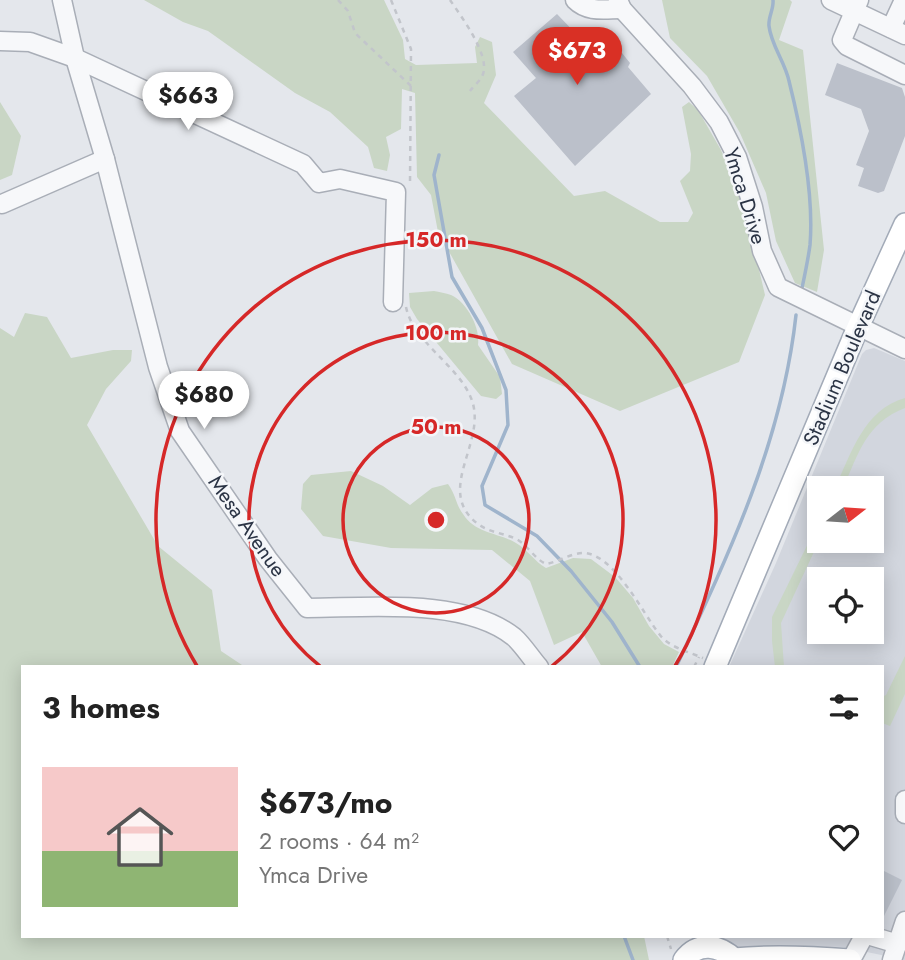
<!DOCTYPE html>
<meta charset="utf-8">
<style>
body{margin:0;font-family:Jost,sans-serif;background:#f6f6f6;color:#222;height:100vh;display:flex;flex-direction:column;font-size:26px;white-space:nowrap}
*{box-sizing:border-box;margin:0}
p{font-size:23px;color:#767676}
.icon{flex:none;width:38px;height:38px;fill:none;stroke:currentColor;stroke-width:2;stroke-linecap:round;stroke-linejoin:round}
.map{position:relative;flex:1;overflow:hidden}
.drawer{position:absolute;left:21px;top:665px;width:863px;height:273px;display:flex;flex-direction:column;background:#fff;border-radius:0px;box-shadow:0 4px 18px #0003}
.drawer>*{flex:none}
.needle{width:46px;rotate:73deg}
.fabs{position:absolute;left:807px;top:476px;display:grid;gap:14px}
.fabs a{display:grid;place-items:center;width:77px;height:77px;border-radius:0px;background:#fff;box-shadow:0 4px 18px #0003;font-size:35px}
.price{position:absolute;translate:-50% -60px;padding:0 16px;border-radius:24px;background:#fff;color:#222;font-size:23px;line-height:46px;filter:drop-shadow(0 2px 4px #0008)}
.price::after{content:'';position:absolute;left:50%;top:42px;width:21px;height:16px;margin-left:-10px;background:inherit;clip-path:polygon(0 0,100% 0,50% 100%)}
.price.active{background:#d93025;color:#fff}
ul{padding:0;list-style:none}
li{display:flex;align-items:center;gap:21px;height:175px;padding:0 21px}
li+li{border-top:2px solid #e0e0e0}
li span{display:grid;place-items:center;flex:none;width:196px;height:140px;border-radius:0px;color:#555}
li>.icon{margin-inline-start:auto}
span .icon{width:84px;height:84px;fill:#fffc;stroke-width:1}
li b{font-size:30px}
h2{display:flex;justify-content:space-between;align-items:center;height:84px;padding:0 21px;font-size:30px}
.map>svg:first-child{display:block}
.built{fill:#d2d6de;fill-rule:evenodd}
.green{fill:#c9d6c5}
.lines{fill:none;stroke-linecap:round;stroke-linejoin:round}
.stream{stroke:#9fb4cc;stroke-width:3.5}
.building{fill:#bbc0ca}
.minor-casing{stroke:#a9aeb7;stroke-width:21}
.major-casing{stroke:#a3abb8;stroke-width:24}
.path{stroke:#c2c5cb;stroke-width:2.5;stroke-dasharray:5 5;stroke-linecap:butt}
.minor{stroke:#f7f8fa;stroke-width:18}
.major{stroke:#fff;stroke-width:21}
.ring{fill:none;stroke:#d62828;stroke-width:3.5}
.labels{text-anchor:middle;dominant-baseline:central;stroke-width:5;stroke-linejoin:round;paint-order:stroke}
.street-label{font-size:21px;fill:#2b3445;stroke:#f4f6f9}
.centre{fill:#d62828;stroke:#f4f6f9;stroke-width:3.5}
.ring-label{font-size:21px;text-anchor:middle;font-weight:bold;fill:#d62828;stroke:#f4f6f9;stroke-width:5;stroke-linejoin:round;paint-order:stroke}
</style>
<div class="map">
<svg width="905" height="960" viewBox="0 0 905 960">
<rect width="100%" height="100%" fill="#e4e7ec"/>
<path class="built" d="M874 348 905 361V960L843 947 808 946 747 953 725 945 714 936H882V667H729L776 563 862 354 866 350ZM819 488H872V541H819ZM819 579H872V632H819Z"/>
<g class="green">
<polygon points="144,0 384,0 403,40 405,59 416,65 477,63 475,47 480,37 492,42 496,75 484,103 574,196 605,191 660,222 688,222 693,213 680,181 690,171 691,154 682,107 689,102 698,110 721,150 742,197 765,295 739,362 620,411 512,364 438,232 431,195 417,177 415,93 402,89 401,129 386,137 390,155 387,171 374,168 368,147 330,112 295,93 208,31 183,22"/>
<polygon points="662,0 790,0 792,2 779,40 803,50 824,250 817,292 795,283 776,241 766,193 740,133 707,76 670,38"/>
<polygon points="0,102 21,136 12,175 0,180"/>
<path d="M434 291C439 292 446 293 451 295 467 302 481 329 478 345L500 377 502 394 496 399 481 396 417 319 410 307 409 293Z"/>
<polygon points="25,313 47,317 71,358 113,350 132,350 131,361 106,389 87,425 158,546 212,590 221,651 245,667 23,667 23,936 644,936 649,960 0,960 0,328 14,337"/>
<path d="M905 398V408C866 423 859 453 843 488H835C851 454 864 409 905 398Z"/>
<path d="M351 471 383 486 410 505 432 488 448 484C456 495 456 505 463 514 476 534 497 532 516 543 528 550 534 561 546 568L573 558 591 559 615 577 633 598 649 626 664 644 679 652 672 667H602L582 632 554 645 530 581 492 550 391 548 323 536 301 509 303 484 311 475Z"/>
<polygon points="819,521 819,541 781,623 784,667 775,667 772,641 772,617"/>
<polygon points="905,656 905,694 890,726 882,723 882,697 886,695"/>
</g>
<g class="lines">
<g class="stream">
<path d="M773 0C774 9 768 17 769 26 771 45 785 62 789 81 801 129 814 196 810 245 808 260 805 274 802 288"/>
<polyline points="439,155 434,175 452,277 482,328 506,390 508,425 482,486 485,505 537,536 571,571 612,622 640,667"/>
<path d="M676 667C730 552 782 442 796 315"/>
<polyline points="624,936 633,960"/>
</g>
</g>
<g class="building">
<polygon points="557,14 581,39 593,29 599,38 606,33 630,63 628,67 651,94 575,166 514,96 536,78 513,52"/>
<polygon points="837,63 902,88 905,97 905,136 884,191 878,193 858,186 864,168 856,165 869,131 861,109 825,95"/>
<polygon points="882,870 902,880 882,920"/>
</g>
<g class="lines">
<defs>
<g id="minor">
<path d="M62 0 75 58 105 159 158 367 180 431 268 559 307 608C368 608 464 597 514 637 523 645 531 658 539 667"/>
<path d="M575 0C588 13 605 9 622 9"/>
<polyline points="618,0 622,9 692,86 719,122 737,157 753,207 762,251 778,287 905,349"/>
<polyline points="831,0 905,35"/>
<polyline points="859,0 842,40 847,46 905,75"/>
<polyline points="891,28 904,0"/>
<polyline points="0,41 30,42 75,58 303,164 319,183 340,179 396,192 393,302"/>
<polyline points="2,204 105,159"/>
<polyline points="905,800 905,814"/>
<polyline points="871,936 898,944"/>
<polyline points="851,960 864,936"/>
<polyline points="892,960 905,921"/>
</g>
<g id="major">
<polyline points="715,667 858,327 905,224"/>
<path d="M734 959C773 955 811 957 850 960"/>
<path d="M684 960C698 941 720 945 735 960"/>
</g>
</defs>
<use href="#minor" class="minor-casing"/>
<use href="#major" class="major-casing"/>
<g class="path">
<polyline points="338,0 348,11 355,33 411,86"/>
<polyline points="391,0 411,49 410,185"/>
<path d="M450 0C461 16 490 55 483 74 481 80 474 86 470 91"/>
<path d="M406 307C413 342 458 365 471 398 489 441 433 490 478 524 490 533 505 533 518 540 529 547 535 559 546 564 558 562 571 553 583 553 614 553 643 614 660 635 669 647 689 652 703 658"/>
<polyline points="694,667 699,657"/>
<polyline points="667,936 671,949"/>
</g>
<use href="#minor" class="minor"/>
<use href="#major" class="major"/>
</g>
<g class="ring">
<circle cx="436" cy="520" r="93"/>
<path d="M320 666A187 187 0 1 1 552 666"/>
<path d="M197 666A280 280 0 1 1 675 666"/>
</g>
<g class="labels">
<g class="street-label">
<text transform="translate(745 196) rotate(73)">Ymca Drive</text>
<text transform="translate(842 368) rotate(-67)">Stadium Boulevard</text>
<text transform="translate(247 526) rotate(55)">Mesa Avenue</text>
</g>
</g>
<circle cx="436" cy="520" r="10" class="centre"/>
<g class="ring-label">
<text x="436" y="247">150 m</text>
<text x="436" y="340">100 m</text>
<text x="436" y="434">50 m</text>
</g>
</svg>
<div class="fabs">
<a><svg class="needle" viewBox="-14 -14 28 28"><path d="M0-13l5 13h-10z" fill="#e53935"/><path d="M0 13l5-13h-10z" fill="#767676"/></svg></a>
<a><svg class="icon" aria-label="locate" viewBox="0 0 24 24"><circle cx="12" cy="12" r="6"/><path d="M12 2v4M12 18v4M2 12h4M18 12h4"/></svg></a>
</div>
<b class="price active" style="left:577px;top:87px">$673</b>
<b class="price" style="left:188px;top:132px">$663</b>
<b class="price" style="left:204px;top:431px">$680</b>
<section class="drawer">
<h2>3 homes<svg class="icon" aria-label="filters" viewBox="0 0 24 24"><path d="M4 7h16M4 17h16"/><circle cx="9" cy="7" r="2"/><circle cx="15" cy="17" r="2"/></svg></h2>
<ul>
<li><span style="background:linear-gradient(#f6c9c9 60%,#8fb573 0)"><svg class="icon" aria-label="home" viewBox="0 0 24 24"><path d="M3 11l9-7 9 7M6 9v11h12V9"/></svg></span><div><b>$673/mo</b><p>2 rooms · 64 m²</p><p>Ymca Drive</p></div><svg class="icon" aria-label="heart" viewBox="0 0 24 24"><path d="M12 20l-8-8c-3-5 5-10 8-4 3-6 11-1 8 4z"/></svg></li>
</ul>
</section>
</div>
